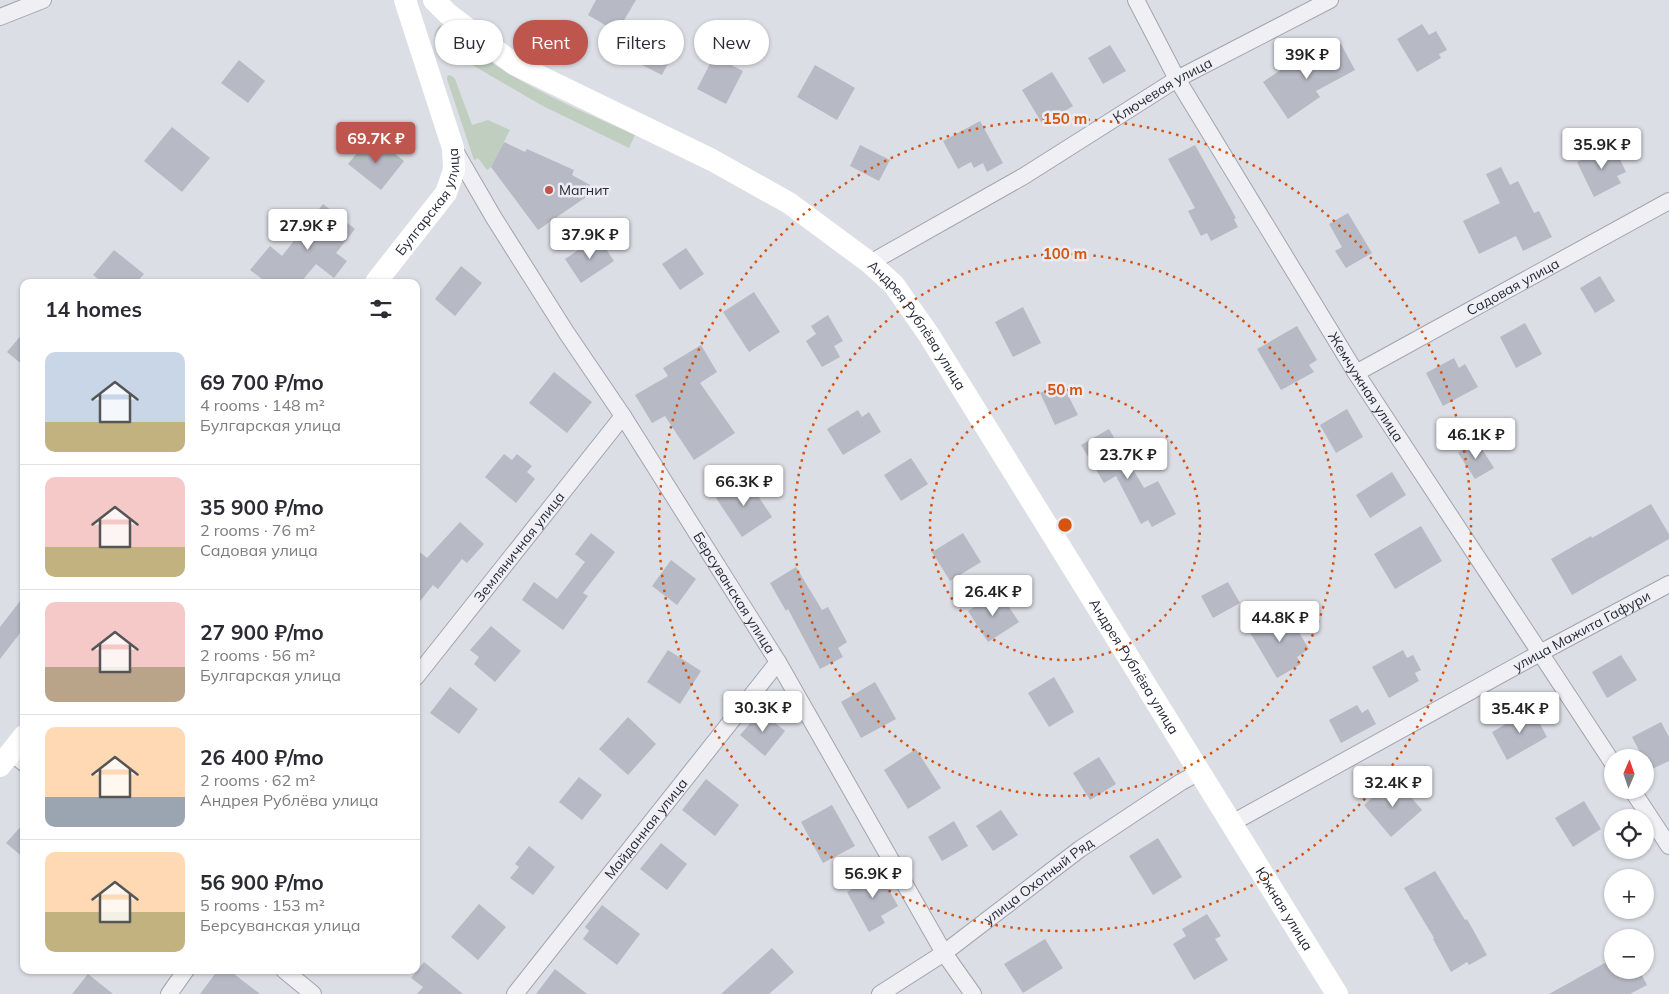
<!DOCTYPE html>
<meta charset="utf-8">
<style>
body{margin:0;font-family:Mulish,sans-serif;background:#f2f2f3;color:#2b2b33;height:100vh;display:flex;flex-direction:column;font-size:19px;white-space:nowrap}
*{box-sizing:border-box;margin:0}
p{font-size:16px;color:#7c7c81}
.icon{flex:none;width:28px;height:28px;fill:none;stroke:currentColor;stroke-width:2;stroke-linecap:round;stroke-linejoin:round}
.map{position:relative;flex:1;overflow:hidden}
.side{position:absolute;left:20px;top:279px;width:400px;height:695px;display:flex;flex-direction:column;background:#fff;border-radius:10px;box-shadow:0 1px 4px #0004}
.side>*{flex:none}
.hud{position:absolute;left:435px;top:20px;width:475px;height:45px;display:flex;gap:10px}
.needle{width:32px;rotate:2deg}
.fabs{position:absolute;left:1604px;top:749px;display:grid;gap:10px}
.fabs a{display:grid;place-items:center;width:50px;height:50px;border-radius:50%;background:#fff;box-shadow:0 1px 4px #0004;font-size:25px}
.price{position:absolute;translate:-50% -42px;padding:0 11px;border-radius:5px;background:#fff;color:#222;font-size:16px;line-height:32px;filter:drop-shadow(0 1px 2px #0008)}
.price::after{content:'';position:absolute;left:50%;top:30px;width:15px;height:11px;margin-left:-8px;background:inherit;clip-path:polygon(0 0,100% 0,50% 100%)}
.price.current{background:#be564d;color:#fff}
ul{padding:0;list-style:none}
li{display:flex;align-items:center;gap:15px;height:125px;padding:0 25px}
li+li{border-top:1px solid #e1e1e2}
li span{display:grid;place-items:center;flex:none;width:140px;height:100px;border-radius:10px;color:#555}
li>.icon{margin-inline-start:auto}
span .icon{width:60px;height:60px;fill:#fffc;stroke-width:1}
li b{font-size:21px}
h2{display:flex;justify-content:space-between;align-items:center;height:60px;padding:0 25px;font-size:21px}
.chip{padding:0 18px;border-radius:22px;background:#fff;box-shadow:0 1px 4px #0004;font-size:18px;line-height:45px}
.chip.current{background:#be564d;color:#fff}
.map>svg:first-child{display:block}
.green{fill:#bfcebe}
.building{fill:#b7b9c4}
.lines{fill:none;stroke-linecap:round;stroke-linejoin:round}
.street-casing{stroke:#a2a4ae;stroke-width:18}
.street{stroke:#efeff4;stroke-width:16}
.secondary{stroke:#fff;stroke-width:22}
.ring{fill:none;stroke:#d55410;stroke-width:2.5;stroke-dasharray:2.5 5}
.poi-dot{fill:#be564d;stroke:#ebedf3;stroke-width:2}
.labels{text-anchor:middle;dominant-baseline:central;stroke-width:5;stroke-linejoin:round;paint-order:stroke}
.street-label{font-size:14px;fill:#282a39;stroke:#ebedf3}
.poi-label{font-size:14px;fill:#282a39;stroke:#ebedf3;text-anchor:start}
.centre{fill:#d55410;stroke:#ebedf3;stroke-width:2.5}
.ring-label{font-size:15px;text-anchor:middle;font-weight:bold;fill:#d55410;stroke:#ebedf3;stroke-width:5;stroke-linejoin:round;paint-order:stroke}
</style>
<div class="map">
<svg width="1669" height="994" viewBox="0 0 1669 994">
<rect width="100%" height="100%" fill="#dcdee5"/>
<g class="green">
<path d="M440 25C461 40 481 56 503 70 544 96 590 115 635 135L629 148 541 105 452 53 445 50H438C435 40 432 34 440 25Z"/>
<polygon points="448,75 452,76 455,79 472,125 488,120 510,130 491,167 487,170 478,158 474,160 447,79"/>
</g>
<g class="building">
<polygon points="596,0 636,0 617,32 588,15"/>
<polygon points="1422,24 1429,35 1436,31 1447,50 1439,54 1441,58 1417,72 1397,39"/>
<polygon points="654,27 680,40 662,75 636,62"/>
<polygon points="1341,44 1355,70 1316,91 1320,97 1288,119 1263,82 1295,60 1300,67"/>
<polygon points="1110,45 1126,71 1103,84 1088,58"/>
<polygon points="714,56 743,71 726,104 697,89"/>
<polygon points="239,60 265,81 248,103 221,83"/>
<polygon points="815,65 855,88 837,120 797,97"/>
<polygon points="1052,72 1073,106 1043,125 1022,90"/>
<polygon points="980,121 1003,163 987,172 983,163 974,168 971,162 958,169 943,141"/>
<polygon points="172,127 210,158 182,192 144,161"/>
<polygon points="379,141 404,161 381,190 348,164 366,142 373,148"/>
<polygon points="504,142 525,152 527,149 574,170 572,175 590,185 589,195 538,230 491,167"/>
<polygon points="860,145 890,160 879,181 850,166"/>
<polygon points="1195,145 1236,218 1234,219 1238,227 1211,241 1207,233 1201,236 1188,211 1195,208 1168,159"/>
<polygon points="1613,145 1626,172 1617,176 1621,183 1594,197 1577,162"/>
<polygon points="1501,167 1510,185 1518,181 1534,213 1539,211 1552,237 1523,251 1516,236 1479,254 1463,221 1500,203 1486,174"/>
<polygon points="323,204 355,229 336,253 347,261 334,278 316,264 301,282 266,282 250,270 270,246 282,256"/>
<polygon points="1348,213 1372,253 1346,268 1335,251 1342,247 1329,224"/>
<polygon points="598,237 614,261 581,283 565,259"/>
<polygon points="686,248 704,274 680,290 662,264"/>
<polygon points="114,250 144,274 137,282 102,282 93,275"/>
<polygon points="461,266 482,283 455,316 435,299"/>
<polygon points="1600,276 1615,301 1595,313 1580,288"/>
<polygon points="754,292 780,332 749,352 723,312"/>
<polygon points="1023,307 1041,343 1013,357 995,322"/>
<polygon points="828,315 843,341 834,346 840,357 822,367 806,341 816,334 811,326"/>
<polygon points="1525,323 1542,354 1516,368 1500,337"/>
<polygon points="1297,326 1317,360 1309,365 1314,372 1281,390 1257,349"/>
<polygon points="24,332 24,366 7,352"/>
<polygon points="701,345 717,372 700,383 735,433 694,460 665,416 652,423 635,395 668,376 663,368"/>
<polygon points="1454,358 1459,368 1465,364 1478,387 1443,406 1426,373"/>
<polygon points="554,372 592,402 567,433 529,403"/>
<polygon points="1062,383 1078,415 1055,425 1040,393"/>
<polygon points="1347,409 1363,437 1336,453 1320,425"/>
<polygon points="858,410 862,417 869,412 881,432 843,455 827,429"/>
<polygon points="1109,429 1144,488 1158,481 1176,514 1152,527 1148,520 1141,524 1116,476 1104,483 1081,445"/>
<polygon points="1477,441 1494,468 1475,479 1458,453"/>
<polygon points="504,454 512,460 517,454 532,466 527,472 535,479 516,503 485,477"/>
<polygon points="911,458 928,484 901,501 884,475"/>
<polygon points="1392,472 1406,495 1370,518 1356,495"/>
<polygon points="746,478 772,517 742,537 716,498"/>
<polygon points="1651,504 1669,534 1669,539 1572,595 1551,559 1591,536 1592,538"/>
<polygon points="460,522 484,544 467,563 462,559 438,589 433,585 416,606 416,549 427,558"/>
<polygon points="1421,526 1442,561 1395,589 1374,554"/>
<polygon points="591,533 615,552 583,593 588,596 563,630 522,600 534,582 557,599 585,562 575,554"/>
<polygon points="963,533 981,562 950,581 932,552"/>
<polygon points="671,560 696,579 677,605 652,586"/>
<polygon points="796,567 822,610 828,607 847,642 838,648 843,657 820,669 788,609 786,611 770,583"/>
<polygon points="1228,582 1240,603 1213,618 1201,596"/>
<polygon points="999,592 1019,622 988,642 968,611"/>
<polygon points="24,596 24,628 0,659 0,627"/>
<polygon points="1285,609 1309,649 1297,657 1301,664 1277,678 1249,631"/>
<polygon points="491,626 521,651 495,682 474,664 479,657 470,650"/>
<polygon points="668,650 701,671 680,704 647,682"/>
<polygon points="1403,650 1407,658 1413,655 1421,670 1415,673 1419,681 1389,698 1372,667"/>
<polygon points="1621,655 1637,680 1607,698 1592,672"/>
<polygon points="1054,677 1074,712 1049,727 1028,693"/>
<polygon points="875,682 896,719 861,738 841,702"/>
<polygon points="450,687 478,709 459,734 430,713"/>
<polygon points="1357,705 1362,713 1368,709 1376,724 1341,743 1329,720"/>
<polygon points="1532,709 1547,737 1507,760 1492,732"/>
<polygon points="761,711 785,731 765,756 740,735"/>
<polygon points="628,717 656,744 628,775 599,749"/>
<polygon points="1661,722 1669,737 1669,761 1652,769 1646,758 1643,758 1632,737"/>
<polygon points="916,749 941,788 908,809 884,770"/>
<polygon points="1099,757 1116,784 1090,800 1073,773"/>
<polygon points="579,777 602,795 582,820 559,802"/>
<polygon points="706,779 739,805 715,836 682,810"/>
<polygon points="1395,779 1422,810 1391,837 1364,805"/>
<polygon points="1584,801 1601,829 1573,847 1555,818"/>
<polygon points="832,805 855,846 823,863 801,822"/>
<polygon points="1001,810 1018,835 993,851 976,826"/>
<polygon points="954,821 968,846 942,861 928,837"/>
<polygon points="24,823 24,858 6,843"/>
<polygon points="1158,838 1182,877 1153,895 1129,856"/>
<polygon points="661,843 687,864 667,890 640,869"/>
<polygon points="529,846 555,867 533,895 510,878 519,867 515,864"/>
<polygon points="875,865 898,906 881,916 885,923 869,932 847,892 866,881 861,873"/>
<polygon points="1435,871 1465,920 1467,919 1487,955 1469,965 1467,962 1451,972 1433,939 1434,938 1404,888"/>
<polygon points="479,904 506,927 478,960 451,937"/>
<polygon points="602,905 640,934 617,965 583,939 589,931 585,927"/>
<polygon points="1207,914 1221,936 1215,939 1228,960 1194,980 1173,944 1186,936 1182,929"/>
<polygon points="1045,939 1063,968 1023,993 1004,964"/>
<polygon points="772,948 794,972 769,994 721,994"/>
<polygon points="1612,959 1612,970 1639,970 1647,985 1630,994 1549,994"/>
<polygon points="424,962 463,994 417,994 423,987 411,978"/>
<polygon points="555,969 587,994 536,994"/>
<polygon points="218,970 229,970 260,994 200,994"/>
<polygon points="88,974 113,994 72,994"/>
</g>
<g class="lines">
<defs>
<g id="street">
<path id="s1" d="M1136 0 1177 79 1356 373 1612 762"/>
<polyline points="0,17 43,0"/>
<path id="s2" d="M454 149 494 218 566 332 623 416 778 662 944 953 973 994"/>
<path id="s3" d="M870 263 1024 176 1177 79 1330 0"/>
<path id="s4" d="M1356 373 1669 201"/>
<path id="s5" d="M416 677 623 416"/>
<polyline points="11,753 24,763"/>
<polyline points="1632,790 1669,846"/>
<path id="s6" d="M1232 823 1540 653 1669 584"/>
<polyline points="284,970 313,994"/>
<polyline points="169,994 186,970"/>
<path id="s7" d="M515 994 778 662"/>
<path id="s8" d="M880 994 944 953 1080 849 1181 782 1200 772"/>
</g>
</defs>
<use href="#street" class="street-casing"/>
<use href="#street" class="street"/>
<g class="secondary">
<path id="s9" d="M434 0 448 14 514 64 712 160 789 203 870 263 894 285 929 335 1337 994"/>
<path id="s10" d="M376 282 446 193 454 170 453 148 405 0"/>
<polyline points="0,766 24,736"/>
</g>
</g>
<g class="ring">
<circle cx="1065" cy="525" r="135"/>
<circle cx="1065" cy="525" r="271"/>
<circle cx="1065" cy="525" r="406"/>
</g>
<circle class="poi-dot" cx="549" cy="190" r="5"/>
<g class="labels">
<g class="street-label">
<text stroke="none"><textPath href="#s3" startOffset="340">Ключевая улица</textPath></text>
<text stroke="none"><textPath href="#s10" startOffset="98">Булгарская улица</textPath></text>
<text stroke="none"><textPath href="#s4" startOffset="179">Садовая улица</textPath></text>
<text stroke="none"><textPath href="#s9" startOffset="590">Андрея Рублёва улица</textPath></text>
<text stroke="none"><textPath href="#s1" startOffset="450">Жемчужная улица</textPath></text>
<text stroke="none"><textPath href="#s5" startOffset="166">Земляничная улица</textPath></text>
<text stroke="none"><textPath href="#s2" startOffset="525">Берсуванская улица</textPath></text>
<text stroke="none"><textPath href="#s6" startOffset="399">улица Мажита Гафури</textPath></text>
<text stroke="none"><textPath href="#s9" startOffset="995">Андрея Рублёва улица</textPath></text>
<text stroke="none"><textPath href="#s7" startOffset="211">Майданная улица</textPath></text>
<text stroke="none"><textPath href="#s8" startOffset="195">улица Охотный Ряд</textPath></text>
<text stroke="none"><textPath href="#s9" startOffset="1280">Южная улица</textPath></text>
</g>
<g class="poi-label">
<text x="559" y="190">Магнит</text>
</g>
</g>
<circle cx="1065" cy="525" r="8" class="centre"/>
<g class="ring-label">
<text x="1065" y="124">150 m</text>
<text x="1065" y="259">100 m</text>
<text x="1065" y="395">50 m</text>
</g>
</svg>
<div class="fabs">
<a><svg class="needle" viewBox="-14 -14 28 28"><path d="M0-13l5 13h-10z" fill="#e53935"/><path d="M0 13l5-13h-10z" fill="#7c7c81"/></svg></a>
<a><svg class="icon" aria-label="locate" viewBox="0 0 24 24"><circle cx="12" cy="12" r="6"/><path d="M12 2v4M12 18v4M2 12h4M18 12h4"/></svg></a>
<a>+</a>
<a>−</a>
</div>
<b class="price" style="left:1307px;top:80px">39K ₽</b>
<b class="price current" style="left:376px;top:164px">69.7K ₽</b>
<b class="price" style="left:1602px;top:170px">35.9K ₽</b>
<b class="price" style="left:308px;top:251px">27.9K ₽</b>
<b class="price" style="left:590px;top:260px">37.9K ₽</b>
<b class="price" style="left:1476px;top:460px">46.1K ₽</b>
<b class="price" style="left:1128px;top:480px">23.7K ₽</b>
<b class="price" style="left:744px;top:507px">66.3K ₽</b>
<b class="price" style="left:993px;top:617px">26.4K ₽</b>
<b class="price" style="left:1280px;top:643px">44.8K ₽</b>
<b class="price" style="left:763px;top:733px">30.3K ₽</b>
<b class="price" style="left:1520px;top:734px">35.4K ₽</b>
<b class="price" style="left:1393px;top:808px">32.4K ₽</b>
<b class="price" style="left:873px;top:899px">56.9K ₽</b>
<div class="hud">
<a class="chip">Buy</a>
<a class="chip current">Rent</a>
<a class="chip">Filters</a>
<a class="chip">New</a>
</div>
<section class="side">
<h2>14 homes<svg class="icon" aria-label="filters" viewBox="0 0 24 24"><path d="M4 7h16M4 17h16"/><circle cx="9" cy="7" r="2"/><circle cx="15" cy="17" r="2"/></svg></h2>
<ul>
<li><span style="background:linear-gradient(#c9d6e8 70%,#c2b280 0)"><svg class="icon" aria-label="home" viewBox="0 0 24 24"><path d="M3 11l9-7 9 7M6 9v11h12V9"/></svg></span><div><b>69 700 ₽/mo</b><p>4 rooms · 148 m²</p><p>Булгарская улица</p></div></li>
<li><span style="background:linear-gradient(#f6c9c9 70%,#c2b280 0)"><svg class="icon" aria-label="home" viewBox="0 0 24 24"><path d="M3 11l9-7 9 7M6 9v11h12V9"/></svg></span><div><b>35 900 ₽/mo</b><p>2 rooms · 76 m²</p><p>Садовая улица</p></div></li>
<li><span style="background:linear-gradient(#f6c9c9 65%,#b9a48a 0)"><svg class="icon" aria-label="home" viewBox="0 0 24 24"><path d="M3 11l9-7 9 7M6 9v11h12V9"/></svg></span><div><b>27 900 ₽/mo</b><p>2 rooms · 56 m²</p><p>Булгарская улица</p></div></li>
<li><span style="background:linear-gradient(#ffd9b3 70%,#9aa5b1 0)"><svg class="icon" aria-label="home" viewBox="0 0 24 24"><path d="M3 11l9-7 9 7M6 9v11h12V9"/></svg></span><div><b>26 400 ₽/mo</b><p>2 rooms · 62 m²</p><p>Андрея Рублёва улица</p></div></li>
<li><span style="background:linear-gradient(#ffd9b3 60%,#c2b280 0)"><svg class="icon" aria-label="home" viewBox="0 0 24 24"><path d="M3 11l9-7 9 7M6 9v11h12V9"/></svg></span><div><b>56 900 ₽/mo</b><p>5 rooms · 153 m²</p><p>Берсуванская улица</p></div></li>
</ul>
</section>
</div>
